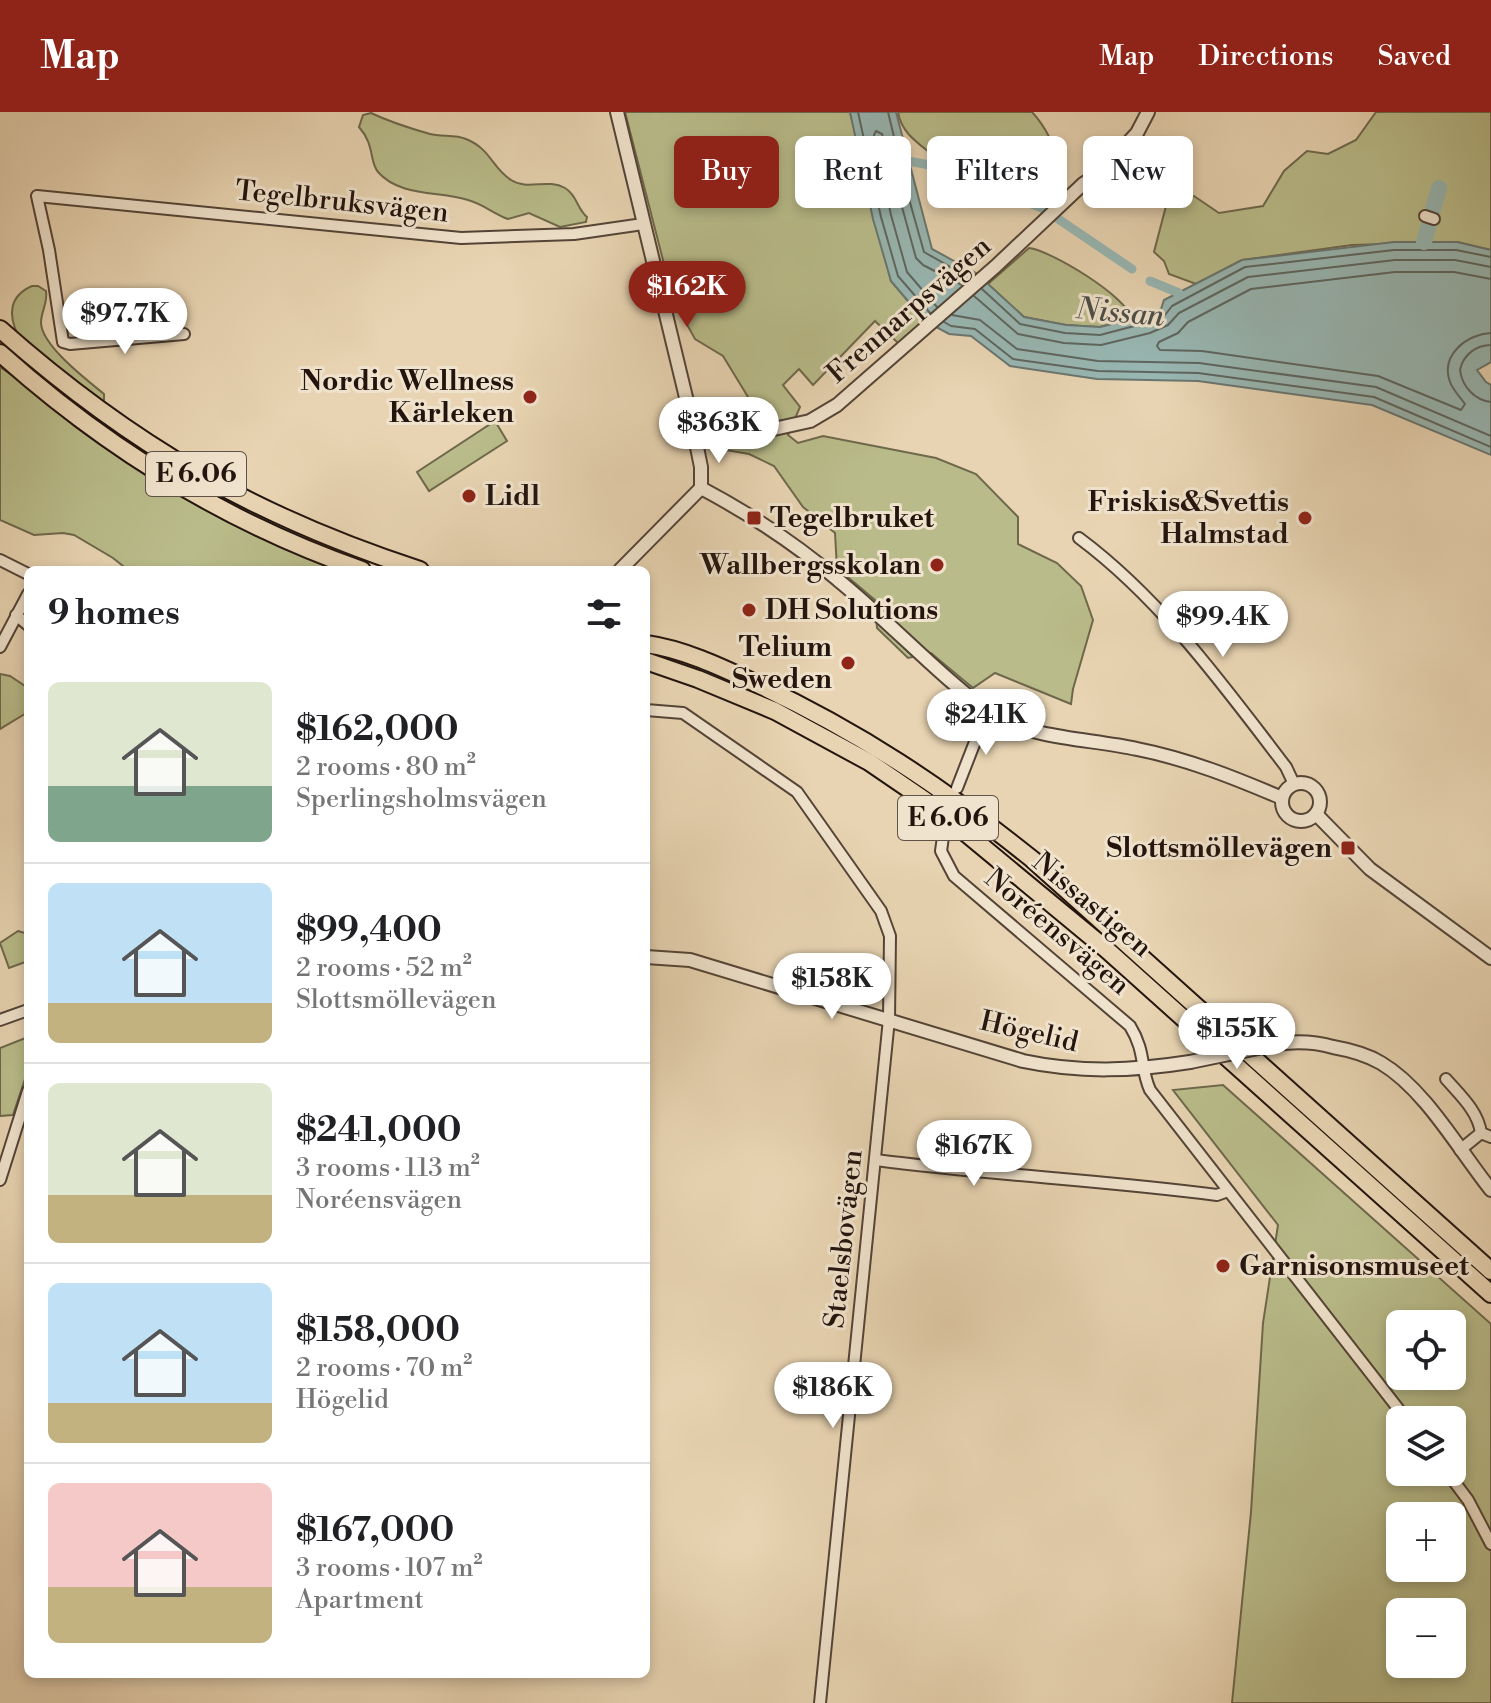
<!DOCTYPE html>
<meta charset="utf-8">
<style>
body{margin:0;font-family:"Libre Bodoni",serif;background:#f6f6f6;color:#202124;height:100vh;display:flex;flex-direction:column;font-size:30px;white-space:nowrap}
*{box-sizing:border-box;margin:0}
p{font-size:26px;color:#757577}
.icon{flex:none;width:44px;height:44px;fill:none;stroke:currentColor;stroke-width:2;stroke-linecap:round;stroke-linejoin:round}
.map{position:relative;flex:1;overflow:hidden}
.drawer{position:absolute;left:24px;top:454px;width:626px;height:1112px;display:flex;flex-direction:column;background:#fff;border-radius:12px;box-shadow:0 4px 12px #0003}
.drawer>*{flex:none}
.hud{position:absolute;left:674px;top:24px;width:696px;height:72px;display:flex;gap:16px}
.buttons{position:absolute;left:1386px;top:1198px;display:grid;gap:16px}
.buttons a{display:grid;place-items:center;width:80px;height:80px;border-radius:12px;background:#fff;box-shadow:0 4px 12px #0003;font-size:40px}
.price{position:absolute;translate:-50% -68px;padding:0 18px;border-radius:28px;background:#fff;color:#222;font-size:26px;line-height:52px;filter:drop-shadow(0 2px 4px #0008)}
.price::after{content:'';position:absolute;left:50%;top:48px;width:24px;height:18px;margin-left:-12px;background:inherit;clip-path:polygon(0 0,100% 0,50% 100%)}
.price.selected{background:#8f2418;color:#fff}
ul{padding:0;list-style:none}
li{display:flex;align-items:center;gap:24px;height:200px;padding:0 24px}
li+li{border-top:2px solid #e0e0e0}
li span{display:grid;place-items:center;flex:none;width:224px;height:160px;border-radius:12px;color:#555}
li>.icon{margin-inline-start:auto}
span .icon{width:96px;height:96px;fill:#fffc;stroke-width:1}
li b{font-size:34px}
h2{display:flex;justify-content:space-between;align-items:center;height:96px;padding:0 24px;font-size:34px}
.chip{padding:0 28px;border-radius:12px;background:#fff;box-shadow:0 4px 12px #0003;font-size:28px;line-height:72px}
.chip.selected{background:#8f2418;color:#fff}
header{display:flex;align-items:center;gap:48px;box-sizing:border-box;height:112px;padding:0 40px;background:#8f2418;color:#fff}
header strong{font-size:38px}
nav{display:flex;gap:44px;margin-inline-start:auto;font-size:28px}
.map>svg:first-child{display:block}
.green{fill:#b9bc8a;stroke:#6e684c;stroke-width:2;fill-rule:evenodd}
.water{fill:#98b7b3;stroke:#697671;stroke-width:2}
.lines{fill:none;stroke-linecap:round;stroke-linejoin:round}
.shore{stroke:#5e6660;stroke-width:2}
.canal{stroke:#98b7b3;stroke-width:9}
.river{stroke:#98b7b3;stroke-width:16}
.minor-casing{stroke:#544437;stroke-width:14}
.tertiary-casing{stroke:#544437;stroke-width:16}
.trunk-casing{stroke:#23140e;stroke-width:20}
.minor{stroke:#f0e3cd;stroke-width:10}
.tertiary{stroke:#f0e3cd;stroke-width:12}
.trunk{stroke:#e8d4b2;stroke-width:16}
.tertiary-bridge-casing{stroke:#544437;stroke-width:16;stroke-linecap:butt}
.tertiary-bridge{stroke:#f0e3cd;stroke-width:12}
.poi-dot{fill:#8f2418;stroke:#f0e3cd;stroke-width:3}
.labels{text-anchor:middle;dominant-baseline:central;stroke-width:6;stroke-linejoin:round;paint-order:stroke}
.shield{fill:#f0e3cd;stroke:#605247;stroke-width:2}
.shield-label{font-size:26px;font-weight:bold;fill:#23140e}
.street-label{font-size:28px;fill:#23140e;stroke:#f0e3cd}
.poi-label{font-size:28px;font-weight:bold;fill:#23140e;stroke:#f0e3cd;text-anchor:end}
.water-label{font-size:30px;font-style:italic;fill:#4c4d48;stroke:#f0e3cd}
</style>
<header>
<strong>Map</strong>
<nav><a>Map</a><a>Directions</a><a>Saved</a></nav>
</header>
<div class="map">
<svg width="1491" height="1591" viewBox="0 0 1491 1591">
<rect width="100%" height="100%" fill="#e8d4b2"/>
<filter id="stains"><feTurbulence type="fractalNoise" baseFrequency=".0025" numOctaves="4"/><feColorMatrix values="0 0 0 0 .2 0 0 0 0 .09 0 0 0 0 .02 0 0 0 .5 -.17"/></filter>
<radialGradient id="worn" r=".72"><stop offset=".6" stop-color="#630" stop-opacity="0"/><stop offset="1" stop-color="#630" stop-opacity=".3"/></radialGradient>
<g class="green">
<polygon points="625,0 850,0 891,169 925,209 899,232 875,209 813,273 799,257 783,273 800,295 788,323 798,331 823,324 936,346 976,362 1018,405 1018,432 1057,451 1081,474 1093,508 1073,577 1071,592 995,561 973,576 931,541 908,546 877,516 875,488 837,456 835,421 803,395 774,354 749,342 708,335 704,314 745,306 748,285 723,244 695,227 673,187"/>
<path d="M898 0H1032C1048 17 1056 37 1062 59L1056 71 942 29 941 36 929 40C915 29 901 19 898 0Z"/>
<polygon points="1376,0 1491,0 1491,138 1457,130 1352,133 1242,148 1196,172 1169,162 1164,149 1154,140 1166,94 1194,84 1219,101 1263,94 1284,59 1307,39 1328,42 1356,28"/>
<path d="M371 1C390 10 409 16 430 22 441 25 456 22 466 27 491 37 492 56 511 68 528 79 547 66 565 76 577 83 577 97 587 105L586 110 560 115 529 101 508 107C494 102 483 92 468 88 439 79 400 85 378 60 369 49 375 33 359 15L363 3Z"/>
<path d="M1029 136C1050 138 1128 185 1132 207L1100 215 1066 213 1024 205 988 172Z"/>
<path d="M32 174H38L46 179C48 191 41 199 41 211 42 234 87 268 104 282V288L100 289 18 223C8 203 9 184 32 174Z"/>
<path d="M0 255C31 275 60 304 91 326 169 381 251 425 340 458H128L113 446 74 423 63 421 34 423 0 408Z"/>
<polygon points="495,309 507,329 429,379 417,360"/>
<polygon points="0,562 10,564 28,576 28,600 0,617"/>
<polygon points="18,819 28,822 28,849 9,856 0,831"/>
<polygon points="28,925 28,958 13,1003 0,1004 0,936"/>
<path d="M1223 973 1491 1212V1591H1232L1251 1400 1263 1211 1278 1113 1173 978ZM1400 1212H1452V1264H1400ZM1400 1308H1452V1360H1400ZM1400 1404H1452V1456H1400ZM1400 1500H1452V1552H1400Z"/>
</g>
<polygon class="water" points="850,0 896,0 932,137 976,161 1024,205 1066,213 1100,215 1145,204 1161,197 1164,188 1242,148 1394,130 1457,130 1491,138 1491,250 1477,258 1486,270 1491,273 1491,343 1372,293 1198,269 1097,267 1010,254 971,224 949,222 925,209 891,169 873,107"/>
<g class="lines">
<g class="shore">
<polyline points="858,0 881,105 898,164 930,201"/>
<polyline points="888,0 909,87 924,140 970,166"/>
<path d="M1491 167 1454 160H1395L1251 177 1188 210 1178 221 1159 230 1157 234 1160 238 1202 239 1378 264 1461 298 1465 292C1460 285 1453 278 1450 270 1440 243 1467 222 1491 221"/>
<polyline points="982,177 1020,212 1065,221 1100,223 1146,211 1165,203 1172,194 1245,155 1394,138 1456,138 1491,145"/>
<polyline points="974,184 1018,222 1064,231 1101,233 1150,221 1168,213 1179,201 1248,165 1395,148 1455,148 1491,155"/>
<polyline points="937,195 907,160 891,103 874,23 876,19 882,22 916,146 923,153 962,173"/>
<polyline points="952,203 980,208 1017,237 1098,249 1199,251 1376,275 1491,324"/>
<polyline points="944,210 951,214 975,217 1013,247 1098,259 1198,261 1374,285 1491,335"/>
<path d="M1491 233C1476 233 1463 243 1460 258 1462 274 1474 288 1491 290"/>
</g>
<g class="canal">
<polyline points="908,49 930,53 1042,96 1132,157"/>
<polyline points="1150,169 1179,181"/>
</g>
<polyline class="river" points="1424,130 1439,76"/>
<defs>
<g id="minor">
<polyline points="1425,104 1434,107"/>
<polyline points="184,222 70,232 63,230 49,138 37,84 461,126 574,122 643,112"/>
<path d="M1079 426C1161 487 1224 574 1286 655L1294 672"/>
<polyline points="0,448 28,462"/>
<polyline points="16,503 28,513"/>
<polyline points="0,535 28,482"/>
<polyline points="646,598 683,601 797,680 881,799 890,824 889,907 820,1591"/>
<polyline points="957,676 987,599"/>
<path d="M945 711 941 739 954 764 1130 914C1146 940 1140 956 1150 978L1407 1308"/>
<polyline points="0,908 28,898"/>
<path d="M1446 967C1460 983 1478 999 1481 1021"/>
<polyline points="1460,1038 1481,1021 1491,1025"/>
<path d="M876 1048C990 1063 1104 1068 1217 1083L1228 1079"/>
<polyline points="0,1068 28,979"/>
<polyline points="1447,1360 1468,1388 1491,1432"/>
</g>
<g id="tertiary">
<polyline points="617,0 691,306 701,355 701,376"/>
<polyline points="695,330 709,326 733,326 810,309 837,293 996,154 1083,72 1100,61 1137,21 1148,0"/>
<path d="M701 376C750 402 796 432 838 468 892 512 939 564 995 605 1038 627 1091 627 1137 637 1188 647 1235 666 1282 686"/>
<polyline points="620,458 701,376"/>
<circle cx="1301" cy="690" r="19"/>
<polyline points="1316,702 1370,757 1491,846"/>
<path d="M646 845 690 848 1023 949C1080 961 1133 959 1190 950"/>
<path d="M1277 932C1297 929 1315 930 1333 935 1350 938 1366 942 1381 951 1425 977 1459 1038 1491 1078"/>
</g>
<g id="trunk">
<path d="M0 217C131 333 254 404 420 458"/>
<path d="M0 241C106 336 227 411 362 458"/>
<path d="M646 532C683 537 721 555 755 571 860 620 942 675 1032 747L1491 1159"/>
<polyline points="646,549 698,567 775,599 869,650 932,693 1106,837 1491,1182"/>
</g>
</defs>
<use href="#minor" class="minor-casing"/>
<use href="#tertiary" class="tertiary-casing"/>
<use href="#trunk" class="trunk-casing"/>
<use href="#minor" class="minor"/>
<use href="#tertiary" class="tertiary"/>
<use href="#trunk" class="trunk"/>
<defs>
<polyline id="tertiary-bridge" points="1190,950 1277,932"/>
</defs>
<use href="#tertiary-bridge" class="tertiary-bridge-casing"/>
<use href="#tertiary-bridge" class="tertiary-bridge"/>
</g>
<g class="poi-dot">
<circle cx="530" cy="285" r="8"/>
<circle cx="469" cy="384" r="8"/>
<rect x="746" y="398" width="16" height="16" rx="4"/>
<circle cx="1305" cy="406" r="8"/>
<circle cx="937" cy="453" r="8"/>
<circle cx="749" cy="498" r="8"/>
<circle cx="848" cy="551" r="8"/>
<rect x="1340" y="728" width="16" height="16" rx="4"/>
<circle cx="1223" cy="1154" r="8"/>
</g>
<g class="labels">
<g class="shield">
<rect x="146" y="340" width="100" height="44" rx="6"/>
<rect x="898" y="684" width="100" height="44" rx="6"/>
</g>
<g class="shield-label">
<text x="196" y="362">E 6.06</text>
<text x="948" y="706">E 6.06</text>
</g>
<g class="street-label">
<text transform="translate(342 90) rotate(6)">Tegelbruksvägen</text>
<text transform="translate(909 198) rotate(-41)">Frennarpsvägen</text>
<text transform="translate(1092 793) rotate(40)">Nissastigen</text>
<text transform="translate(1057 820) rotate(40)">Noréensvägen</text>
<text transform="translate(1029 920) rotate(13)">Högelid</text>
<text transform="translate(844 1127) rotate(-84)">Staelsbovägen</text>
</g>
<g class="poi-label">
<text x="514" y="269">Nordic Wellness<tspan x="514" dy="32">Kärleken</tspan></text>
<text x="485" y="384" text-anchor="start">Lidl</text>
<text x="1289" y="390">Friskis&amp;Svettis<tspan x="1289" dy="32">Halmstad</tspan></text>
<text x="770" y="406" text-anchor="start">Tegelbruket</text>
<text x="921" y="453">Wallbergsskolan</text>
<text x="765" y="498" text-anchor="start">DH Solutions</text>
<text x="832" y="535">Telium<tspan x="832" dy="32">Sweden</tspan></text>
<text x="1332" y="736">Slottsmöllevägen</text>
<text x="1239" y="1154" text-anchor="start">Garnisonsmuseet</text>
</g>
<g class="water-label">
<text transform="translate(1120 201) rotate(5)">Nissan</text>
</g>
</g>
<rect width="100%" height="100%" filter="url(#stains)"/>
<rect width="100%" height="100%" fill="url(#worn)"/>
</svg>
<div class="buttons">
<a><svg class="icon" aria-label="locate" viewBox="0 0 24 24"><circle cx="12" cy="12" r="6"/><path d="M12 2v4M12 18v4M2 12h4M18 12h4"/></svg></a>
<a><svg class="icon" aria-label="layers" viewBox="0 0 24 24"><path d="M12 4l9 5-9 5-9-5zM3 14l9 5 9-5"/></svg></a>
<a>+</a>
<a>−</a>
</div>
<b class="price selected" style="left:687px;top:217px">$162K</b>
<b class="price" style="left:125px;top:244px">$97.7K</b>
<b class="price" style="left:719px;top:353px">$363K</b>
<b class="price" style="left:1223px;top:547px">$99.4K</b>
<b class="price" style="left:986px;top:645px">$241K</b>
<b class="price" style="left:832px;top:909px">$158K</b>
<b class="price" style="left:1237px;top:959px">$155K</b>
<b class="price" style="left:974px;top:1076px">$167K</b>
<b class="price" style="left:833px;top:1318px">$186K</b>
<div class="hud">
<a class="chip selected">Buy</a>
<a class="chip">Rent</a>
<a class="chip">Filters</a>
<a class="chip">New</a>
</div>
<section class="drawer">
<h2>9 homes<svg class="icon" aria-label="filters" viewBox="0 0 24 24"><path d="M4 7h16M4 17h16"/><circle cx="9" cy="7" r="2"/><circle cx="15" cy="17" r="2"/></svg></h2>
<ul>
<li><span style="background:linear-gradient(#dfe7d0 65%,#7fa58c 0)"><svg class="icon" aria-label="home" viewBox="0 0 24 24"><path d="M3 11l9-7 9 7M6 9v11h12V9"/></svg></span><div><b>$162,000</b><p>2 rooms · 80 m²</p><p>Sperlingsholmsvägen</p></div></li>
<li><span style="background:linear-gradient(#bfe0f5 75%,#c2b280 0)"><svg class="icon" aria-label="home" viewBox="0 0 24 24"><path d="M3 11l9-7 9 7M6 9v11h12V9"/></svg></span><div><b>$99,400</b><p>2 rooms · 52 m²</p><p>Slottsmöllevägen</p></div></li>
<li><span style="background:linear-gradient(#dfe7d0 70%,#c2b280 0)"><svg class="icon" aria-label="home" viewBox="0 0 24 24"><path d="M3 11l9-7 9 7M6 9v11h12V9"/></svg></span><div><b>$241,000</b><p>3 rooms · 113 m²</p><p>Noréensvägen</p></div></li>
<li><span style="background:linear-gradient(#bfe0f5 75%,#c2b280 0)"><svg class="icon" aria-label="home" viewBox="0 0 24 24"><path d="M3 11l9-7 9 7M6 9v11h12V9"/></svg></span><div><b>$158,000</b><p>2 rooms · 70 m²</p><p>Högelid</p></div></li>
<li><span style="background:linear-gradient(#f6c9c9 65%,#c2b280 0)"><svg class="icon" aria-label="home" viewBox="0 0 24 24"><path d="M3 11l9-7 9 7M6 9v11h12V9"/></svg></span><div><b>$167,000</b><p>3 rooms · 107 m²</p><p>Apartment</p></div></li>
</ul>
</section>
</div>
